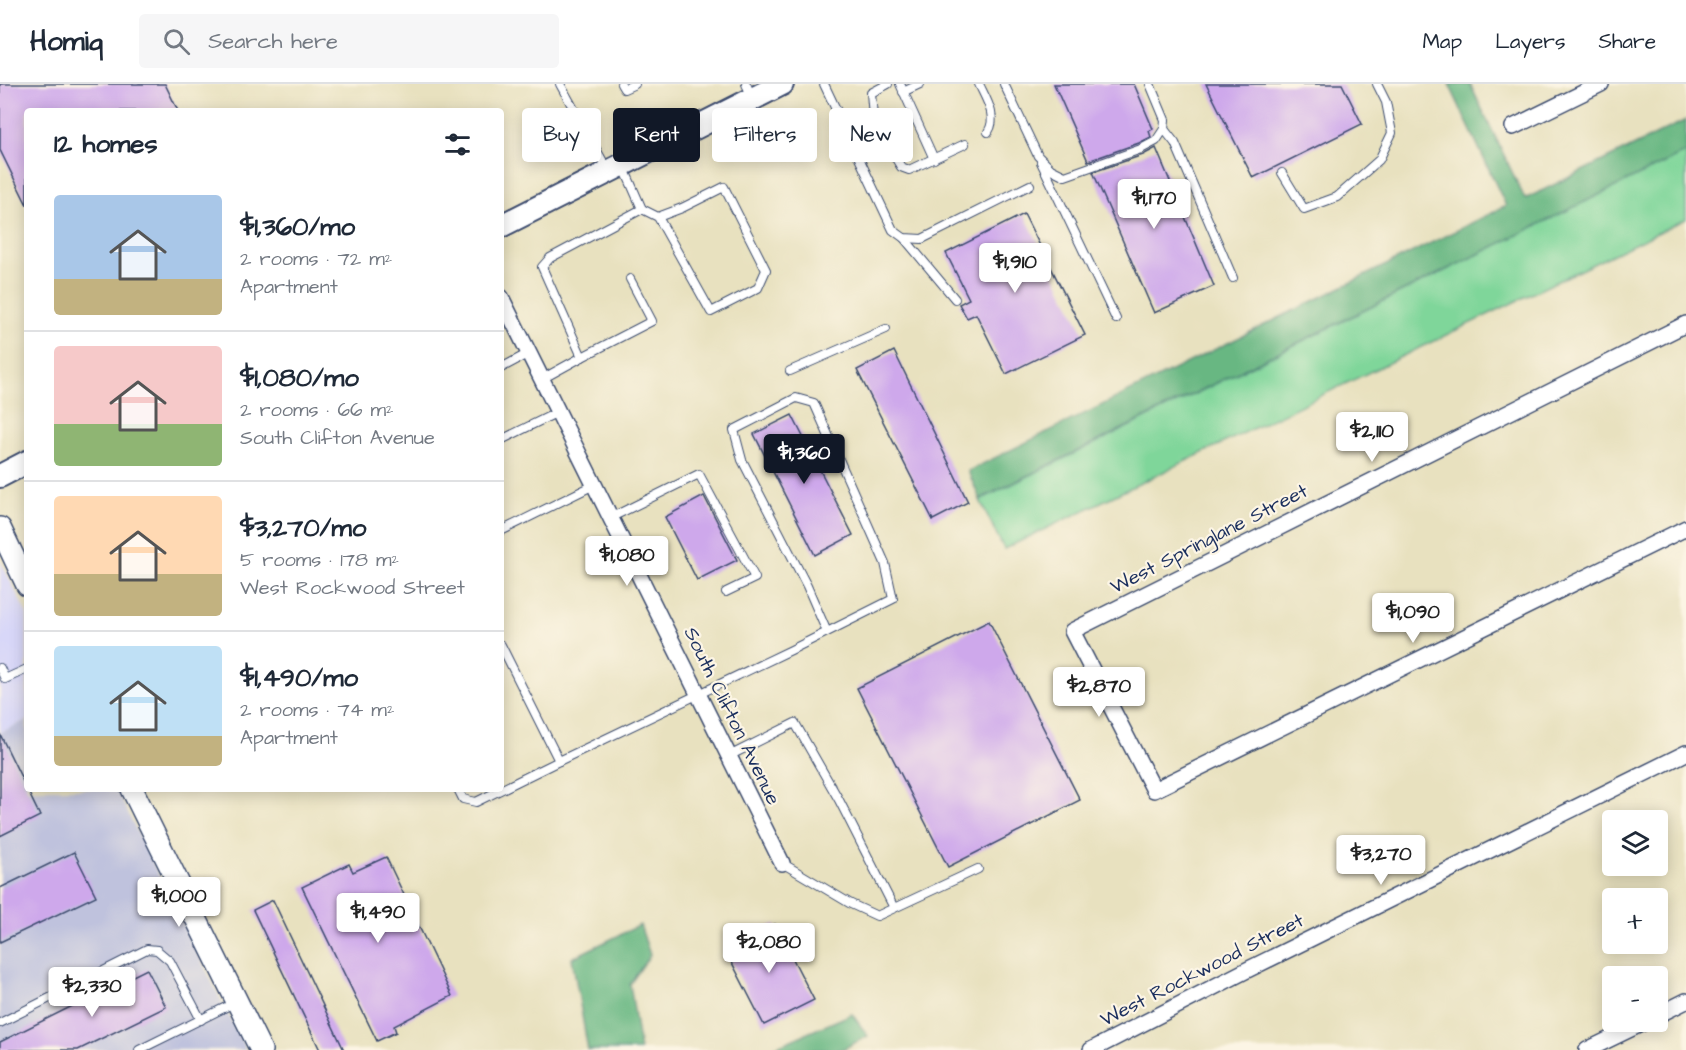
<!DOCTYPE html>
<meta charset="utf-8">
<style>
body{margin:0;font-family:"Architects Daughter",sans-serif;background:#f6f6f7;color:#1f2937;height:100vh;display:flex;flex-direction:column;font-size:22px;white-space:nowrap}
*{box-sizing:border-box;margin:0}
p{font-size:20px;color:#747a83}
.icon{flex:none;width:33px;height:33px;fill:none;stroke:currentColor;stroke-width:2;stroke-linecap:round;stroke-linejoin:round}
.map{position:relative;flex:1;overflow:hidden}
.panel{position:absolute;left:24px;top:24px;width:480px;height:684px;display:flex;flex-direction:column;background:#fff;border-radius:6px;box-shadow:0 3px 15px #0003}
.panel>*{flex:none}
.guide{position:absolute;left:522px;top:24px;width:570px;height:54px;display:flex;gap:12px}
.tools{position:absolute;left:1602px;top:726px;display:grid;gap:12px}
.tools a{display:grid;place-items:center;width:66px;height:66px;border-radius:6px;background:#fff;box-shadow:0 3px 15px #0003;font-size:30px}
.price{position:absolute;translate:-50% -51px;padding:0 14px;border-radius:6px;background:#fff;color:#222;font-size:20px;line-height:39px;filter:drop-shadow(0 2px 3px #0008)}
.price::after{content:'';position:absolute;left:50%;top:36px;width:18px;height:14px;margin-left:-9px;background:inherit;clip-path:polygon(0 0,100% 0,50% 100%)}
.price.current{background:#111827;color:#fff}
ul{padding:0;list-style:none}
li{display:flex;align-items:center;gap:18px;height:150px;padding:0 30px}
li+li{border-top:2px solid #e0e1e3}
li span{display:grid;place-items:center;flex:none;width:168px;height:120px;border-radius:6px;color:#555}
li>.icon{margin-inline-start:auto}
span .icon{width:72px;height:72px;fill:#fffc;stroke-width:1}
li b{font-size:26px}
h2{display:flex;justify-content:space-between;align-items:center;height:72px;padding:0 30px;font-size:26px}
.pill{padding:0 21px;border-radius:6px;background:#fff;box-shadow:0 3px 15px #0003;font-size:21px;line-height:54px}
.pill.current{background:#111827;color:#fff}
header{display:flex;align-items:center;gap:36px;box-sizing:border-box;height:84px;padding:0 30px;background:#fff;border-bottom:2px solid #e0e1e3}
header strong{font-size:28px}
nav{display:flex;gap:33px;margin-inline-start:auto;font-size:21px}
.search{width:420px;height:54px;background:#f6f6f7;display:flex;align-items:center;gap:15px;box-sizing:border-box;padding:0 21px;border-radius:6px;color:#747a83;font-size:22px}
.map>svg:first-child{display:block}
.built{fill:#d8d7f8}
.industrial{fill:#bfc2dd}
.green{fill:#7fd69a;stroke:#4d827c;stroke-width:1.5}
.forest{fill:#67b782;stroke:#417370;stroke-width:1.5}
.building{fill:#cea8eb}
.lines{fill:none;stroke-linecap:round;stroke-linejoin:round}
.service-casing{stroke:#3a4a6d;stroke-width:10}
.minor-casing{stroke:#3a4a6d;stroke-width:18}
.secondary-casing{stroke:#3a4a6d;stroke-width:24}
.primary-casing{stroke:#3a4a6d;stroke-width:26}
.service{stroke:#fff;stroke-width:8}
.minor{stroke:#fff;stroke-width:15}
.secondary{stroke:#fff;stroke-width:21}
.primary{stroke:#fff;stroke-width:22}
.labels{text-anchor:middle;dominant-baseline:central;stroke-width:4.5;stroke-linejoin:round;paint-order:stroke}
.street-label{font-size:20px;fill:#1b2f5e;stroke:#fcf5e5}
</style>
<header>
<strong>Homiq</strong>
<div class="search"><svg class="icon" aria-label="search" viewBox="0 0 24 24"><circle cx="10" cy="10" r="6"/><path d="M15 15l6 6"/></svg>Search here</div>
<nav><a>Map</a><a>Layers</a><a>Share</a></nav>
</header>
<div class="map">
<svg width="1686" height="966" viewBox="0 0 1686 966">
<rect width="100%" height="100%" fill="#fcf5e5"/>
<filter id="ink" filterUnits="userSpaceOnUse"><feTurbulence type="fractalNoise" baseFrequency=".0167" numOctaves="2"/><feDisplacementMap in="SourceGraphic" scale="12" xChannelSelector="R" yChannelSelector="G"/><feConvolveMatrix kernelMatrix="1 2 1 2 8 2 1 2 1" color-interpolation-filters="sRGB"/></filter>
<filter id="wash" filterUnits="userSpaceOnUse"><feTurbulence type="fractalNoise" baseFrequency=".008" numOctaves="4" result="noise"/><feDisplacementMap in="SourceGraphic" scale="24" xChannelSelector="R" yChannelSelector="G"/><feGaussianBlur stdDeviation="1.35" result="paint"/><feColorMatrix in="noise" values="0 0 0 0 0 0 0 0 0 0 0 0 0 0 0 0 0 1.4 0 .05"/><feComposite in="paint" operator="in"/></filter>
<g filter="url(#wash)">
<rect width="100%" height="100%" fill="#e8e1bf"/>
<polygon class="built" points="0,476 27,530 27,636 0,649"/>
<polygon class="industrial" points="27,636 27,705 116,705 246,966 0,966 0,649"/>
<polygon class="green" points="1686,68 1686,135 1004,465 980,416"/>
<g class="forest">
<polygon points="1449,0 1470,0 1525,115 1686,36 1686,68 980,415 968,387 1506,122"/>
<polygon points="640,841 650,871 630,900 640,966 588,966 572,874"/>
<polygon points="852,930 868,952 841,966 768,966"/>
</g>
<g id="blocks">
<g class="building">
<polygon points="0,0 165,0 178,27 27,27 27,121 0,66"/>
<polygon points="1054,0 1134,0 1153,45 1149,47 1151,53 1139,59 1088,77"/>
<polygon points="1206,0 1342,0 1362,40 1253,94"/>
<polygon points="1156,64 1214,202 1154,229 1093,88 1143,71"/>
<polygon points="1024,130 1085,251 1006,290 976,230 967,234 959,220 969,215 946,169"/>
<polygon points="894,267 968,418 933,436 857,286"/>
<polygon points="792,331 853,451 815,471 754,350"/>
<polygon points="704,412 737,476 697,496 665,433"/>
<polygon points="989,537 1080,716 948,783 857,604"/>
<polygon points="0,650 40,732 0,752"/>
<polygon points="74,768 96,812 0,858 0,804"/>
<polygon points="386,773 452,912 394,942 396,948 377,957 302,803 349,780 353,788"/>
<polygon points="273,816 344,966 320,966 253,826"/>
<polygon points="775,840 814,916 764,941 725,865"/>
<polygon points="147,885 166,923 78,966 0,966 0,958"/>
</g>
</g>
</g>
<g filter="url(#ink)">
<use href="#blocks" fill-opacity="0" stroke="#3a4a6d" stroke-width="1.5"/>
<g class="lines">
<defs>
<g id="service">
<polyline points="560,0 607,85"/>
<polyline points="621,0 624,5 635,0"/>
<polyline points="746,0 752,13"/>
<polyline points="824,0 893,146 904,154 922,155 1030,101"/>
<polyline points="900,0 934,75"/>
<path d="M979 0C986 15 998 33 988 48"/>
<polyline points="1004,0 1038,72 1051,85 1065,92 1141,65 1156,57 1164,45 1165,36 1150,0"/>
<polyline points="903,8 920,0"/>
<polyline points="874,44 871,9 888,0"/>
<polyline points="1164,45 1175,59 1233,194"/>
<polyline points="850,55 874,44 879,46 901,83 909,86 965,60"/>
<polyline points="1041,78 1116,235"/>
<polyline points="1282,89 1304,125 1337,113 1379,76 1392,49 1386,18 1377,0"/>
<polyline points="642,125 658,133 682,124 724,103 766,186 758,204 711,228 658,133"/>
<polyline points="904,154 955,215"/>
<polyline points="582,273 652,237 630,195"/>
<polyline points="501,284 529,269"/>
<polyline points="790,287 886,245"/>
<polyline points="542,295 582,273 542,183 550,174 642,125 624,84"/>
<polyline points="501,356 558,328"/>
<polyline points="610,434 699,390 755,494 726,508"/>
<polyline points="501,447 594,401"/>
<polyline points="501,561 559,677 791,566 893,515 885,479 814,319 796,314 734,346 742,376 807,502 827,548"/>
<polyline points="0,584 5,595 27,585"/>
<polyline points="729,672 795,639 839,716 894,824"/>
<polyline points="458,705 463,715 476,718 559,677"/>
<polyline points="782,779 851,820 877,832 978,785"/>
<polyline points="0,939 147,865 157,866 170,877 201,936"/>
<polyline points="139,966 236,918"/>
</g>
<g id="minor">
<polyline points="1513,43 1601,0"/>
<polyline points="501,213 782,779"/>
<polyline points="1686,240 1072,547 1154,706 1686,444"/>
<polyline points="1658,931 1686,917"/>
<polyline points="1091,966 1247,886 1686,669"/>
<polyline points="1587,966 1645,938"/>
</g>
<g id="secondary">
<polyline points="0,444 27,501"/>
<polyline points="132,705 261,966"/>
</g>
<g id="primary">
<polyline points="501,142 782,0"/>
<polyline points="0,392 27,378"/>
</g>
</defs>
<use href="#service" class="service-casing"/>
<use href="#minor" class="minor-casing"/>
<use href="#secondary" class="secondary-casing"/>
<use href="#primary" class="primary-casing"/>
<use href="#service" class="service"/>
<use href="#minor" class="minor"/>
<use href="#secondary" class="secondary"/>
<use href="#primary" class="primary"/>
</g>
</g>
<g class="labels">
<g class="street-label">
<text transform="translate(1209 455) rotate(-27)">West Springlane Street</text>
<text transform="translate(732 632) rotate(64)">South Clifton Avenue</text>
<text transform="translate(1202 886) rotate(-27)">West Rockwood Street</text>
</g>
</g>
</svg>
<div class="tools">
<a><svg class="icon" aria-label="layers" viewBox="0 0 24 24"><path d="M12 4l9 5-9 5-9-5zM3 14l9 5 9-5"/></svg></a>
<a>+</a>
<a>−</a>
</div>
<b class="price" style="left:1154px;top:146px">$1,170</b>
<b class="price" style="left:1015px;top:210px">$1,910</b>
<b class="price" style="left:1372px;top:379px">$2,110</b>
<b class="price current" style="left:804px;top:401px">$1,360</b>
<b class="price" style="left:627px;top:503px">$1,080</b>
<b class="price" style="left:1413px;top:560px">$1,090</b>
<b class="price" style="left:1099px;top:634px">$2,870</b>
<b class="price" style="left:1381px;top:802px">$3,270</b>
<b class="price" style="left:179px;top:844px">$1,000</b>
<b class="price" style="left:378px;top:860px">$1,490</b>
<b class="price" style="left:769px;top:890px">$2,080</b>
<b class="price" style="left:92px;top:934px">$2,330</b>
<div class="guide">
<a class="pill">Buy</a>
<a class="pill current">Rent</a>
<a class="pill">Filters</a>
<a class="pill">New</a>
</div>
<section class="panel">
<h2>12 homes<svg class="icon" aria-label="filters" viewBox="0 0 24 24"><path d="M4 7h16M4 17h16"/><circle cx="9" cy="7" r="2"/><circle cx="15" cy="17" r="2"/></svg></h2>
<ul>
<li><span style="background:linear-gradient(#a9c7e8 70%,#c2b280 0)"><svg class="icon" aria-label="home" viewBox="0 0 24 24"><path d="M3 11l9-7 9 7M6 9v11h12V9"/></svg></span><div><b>$1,360/mo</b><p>2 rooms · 72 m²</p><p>Apartment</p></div></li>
<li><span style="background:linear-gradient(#f6c9c9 65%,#8fb573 0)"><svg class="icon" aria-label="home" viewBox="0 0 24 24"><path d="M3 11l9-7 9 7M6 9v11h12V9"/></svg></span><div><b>$1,080/mo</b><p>2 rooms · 66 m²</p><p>South Clifton Avenue</p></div></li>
<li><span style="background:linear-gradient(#ffd9b3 65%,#c2b280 0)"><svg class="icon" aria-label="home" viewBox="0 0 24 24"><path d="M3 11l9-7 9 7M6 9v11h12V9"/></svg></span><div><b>$3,270/mo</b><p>5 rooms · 178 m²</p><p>West Rockwood Street</p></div></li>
<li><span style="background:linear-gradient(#bfe0f5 75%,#c2b280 0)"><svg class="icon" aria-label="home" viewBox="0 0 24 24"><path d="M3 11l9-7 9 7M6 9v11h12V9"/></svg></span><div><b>$1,490/mo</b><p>2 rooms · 74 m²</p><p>Apartment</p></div></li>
</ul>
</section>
</div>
